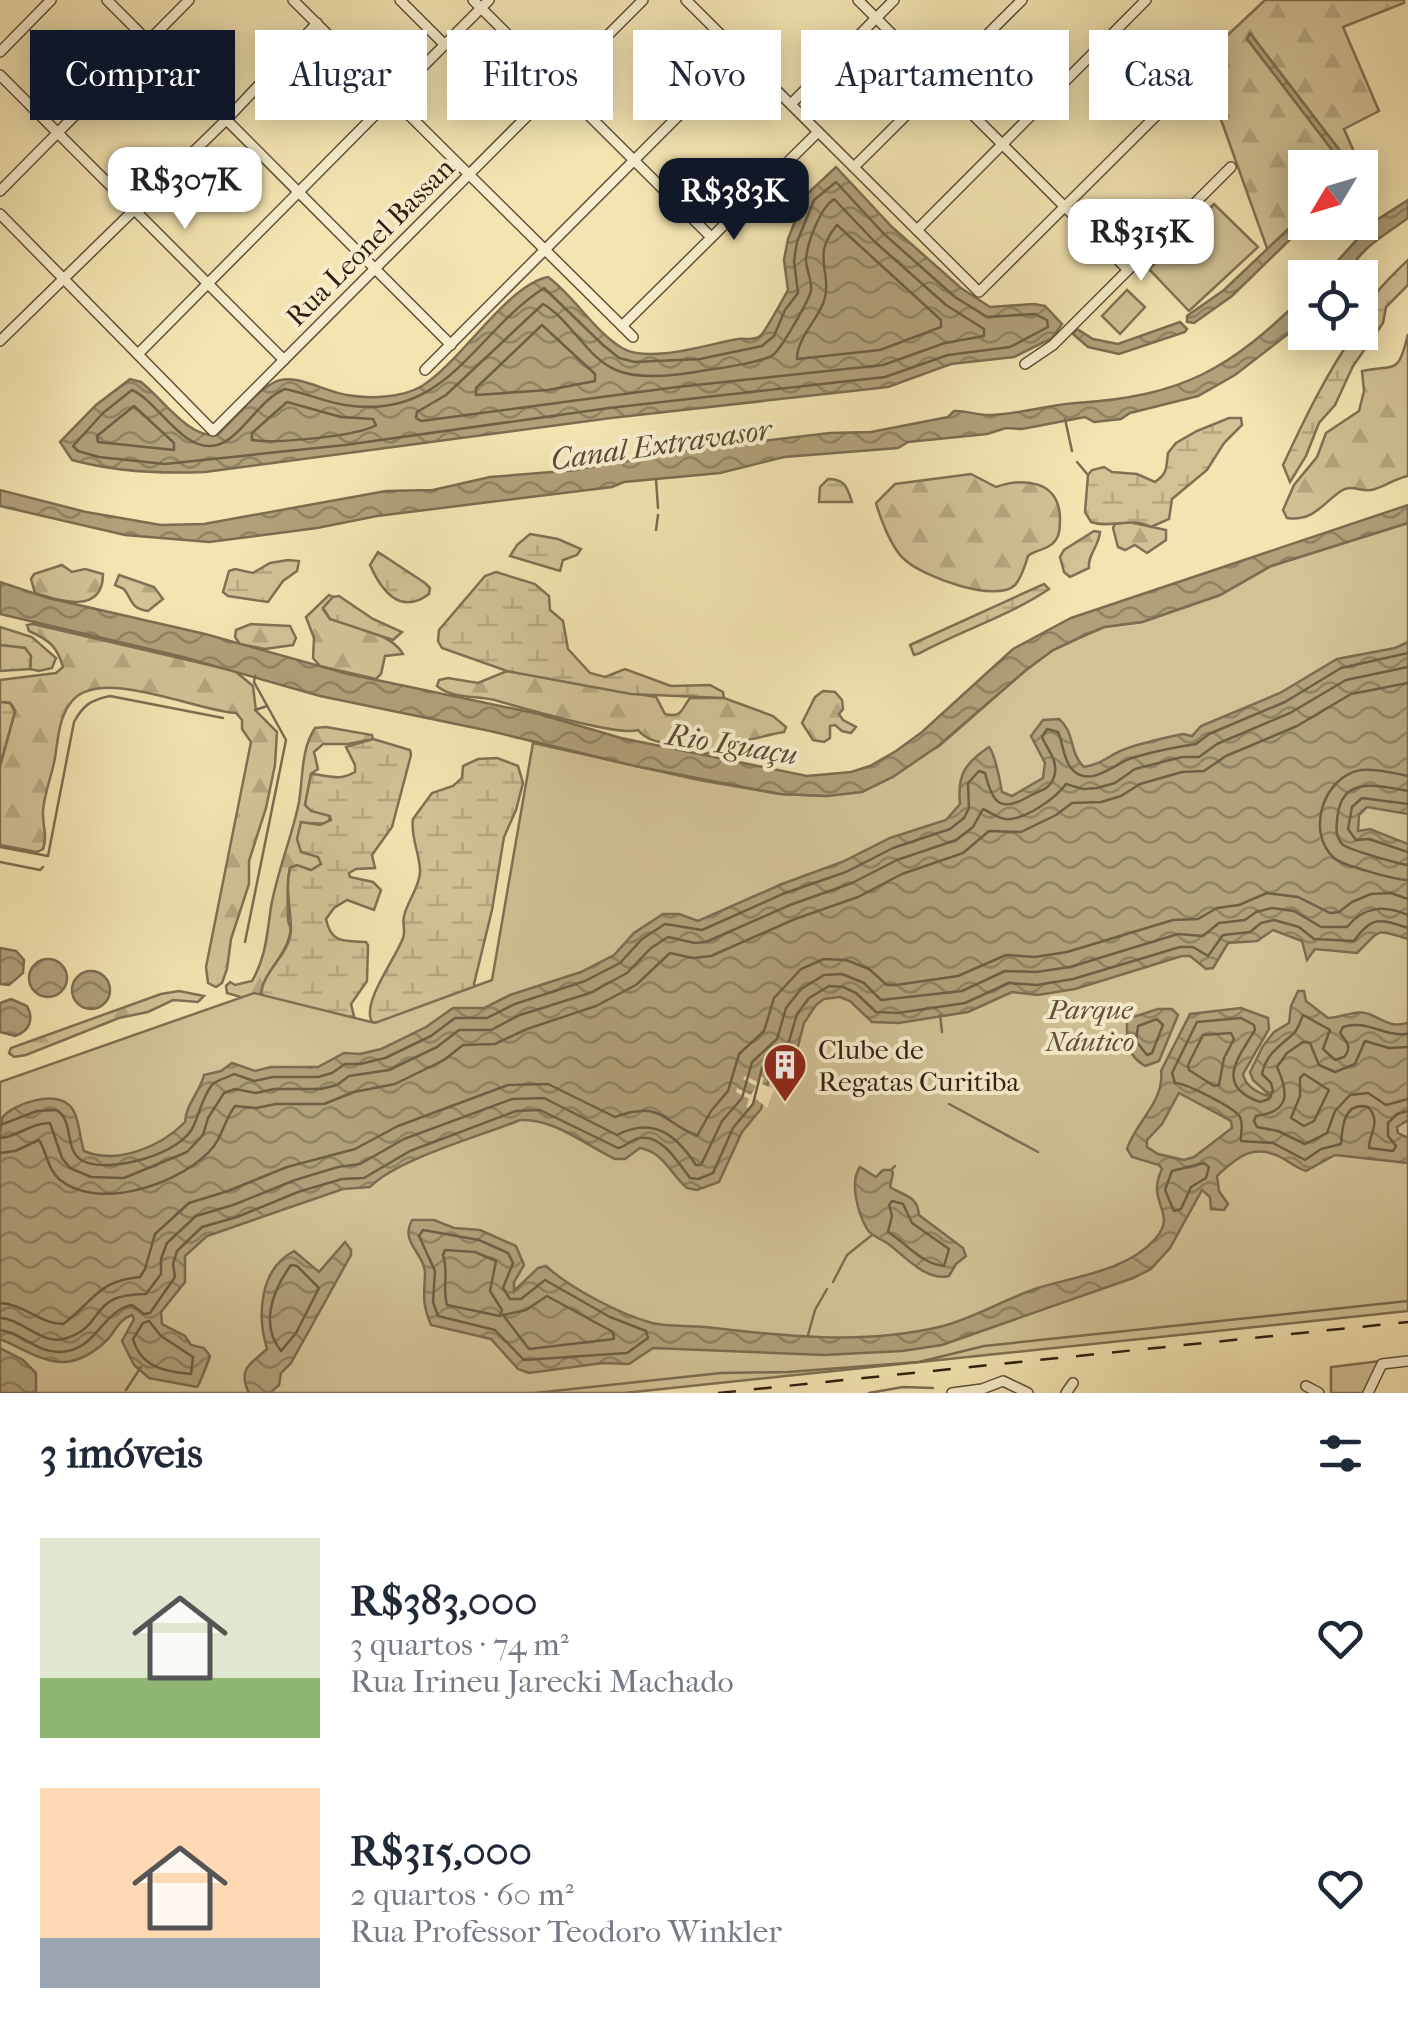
<!DOCTYPE html>
<html lang="pt">
<meta charset="utf-8">
<style>
body{margin:0;font-family:"IM FELL French Canon",serif;background:#f6f6f7;color:#1f2937;height:100vh;display:flex;flex-direction:column;font-size:38px;white-space:nowrap}
*{box-sizing:border-box;margin:0}
p{font-size:32px;color:#747a83}
.icon{flex:none;width:55px;height:55px;fill:none;stroke:currentColor;stroke-width:2;stroke-linecap:round;stroke-linejoin:round}
.map{position:relative;height:1393px;overflow:hidden}
.panel{display:flex;flex-direction:column;background:#fff;flex:1}
.panel>*{flex:none}
.banner{position:absolute;left:30px;top:30px;width:1350px;height:90px;display:flex;gap:20px}
.needle{width:65px;rotate:232deg}
.tools{position:absolute;left:1288px;top:150px;display:grid;gap:20px}
.tools a{display:grid;place-items:center;width:90px;height:90px;border-radius:0px;background:#fff;box-shadow:0 5px 25px #0003;font-size:50px}
.price{position:absolute;translate:-50% -85px;padding:0 22px;border-radius:20px;background:#fff;color:#222;font-size:32px;line-height:65px;filter:drop-shadow(0 2px 5px #0008)}
.price::after{content:'';position:absolute;left:50%;top:60px;width:30px;height:22px;margin-left:-15px;background:inherit;clip-path:polygon(0 0,100% 0,50% 100%)}
.price.current{background:#111827;color:#fff}
ul{padding:0;list-style:none}
li{display:flex;align-items:center;gap:30px;height:250px;padding:0 40px}
li span{display:grid;place-items:center;flex:none;width:280px;height:200px;border-radius:0px;color:#555}
li>.icon{margin-inline-start:auto}
span .icon{width:120px;height:120px;fill:#fffc;stroke-width:1}
li b{font-size:42px}
h2{display:flex;justify-content:space-between;align-items:center;height:120px;padding:0 40px;font-size:42px}
.chip{padding:0 35px;border-radius:0px;background:#fff;box-shadow:0 5px 25px #0003;font-size:35px;line-height:90px}
.chip.current{background:#111827;color:#fff}
.map>svg:first-child{display:block}
.forest{fill:url(#forest-firs);stroke:#817053;stroke-width:2.5}
.wetland{fill:url(#wetland-marsh);stroke:#817053;stroke-width:2.5}
.park{fill:#d2c296;stroke:#817053;stroke-width:2.5}
.water{fill:url(#water-waves);stroke:#7d6c50;stroke-width:2.5;fill-rule:evenodd}
.pier{fill:#f3e4b1}
.lines{fill:none;stroke-linecap:round;stroke-linejoin:round}
.shore{stroke:#705e45;stroke-width:2.5}
.stream{stroke:#7d6c50;stroke-width:2.5}
.minor-casing{stroke:#614f38;stroke-width:12}
.minor{stroke:#f7edcc;stroke-width:9}
.rail{stroke:#301d10;stroke-width:2.5;stroke-dasharray:18 18;stroke-linecap:butt}
.labels{text-anchor:middle;dominant-baseline:central;stroke-width:8;stroke-linejoin:round;paint-order:stroke}
.street-label{font-size:28px;fill:#301d10;stroke:#f7edcc}
.park-label{font-size:28px;font-style:italic;fill:#614f38;stroke:#f7edcc}
.poi-label{font-size:28px;fill:#301d10;stroke:#f7edcc;text-anchor:start}
.water-label{font-size:30px;font-style:italic;fill:#5d4b35;stroke:#f7edcc}
</style>
<div class="map">
<svg width="1408" height="1393" viewBox="0 0 1408 1393">
<defs>
<pattern id="forest-firs" width="22" height="20" patternUnits="userSpaceOnUse" patternTransform="scale(2.5)"><rect width="22" height="20" fill="#d2c296"/><path d="M5 1l3.5 6h-7zM16 11l3.5 6h-7z" fill="#b5a680"/></pattern>
<pattern id="wetland-marsh" width="20" height="14" patternUnits="userSpaceOnUse" patternTransform="scale(2.5)"><rect width="20" height="14" fill="#d2c296"/><path d="M1 5h8M5 5V1M11 12h8M15 12V8" fill="none" stroke="#b5a680"/></pattern>
<pattern id="water-waves" width="16" height="10" patternUnits="userSpaceOnUse" patternTransform="scale(2.5)"><rect width="16" height="10" fill="#b1a07a"/><path d="M0 5q4-4 8 0t8 0" fill="none" stroke="#908263"/></pattern>
</defs>
<rect width="100%" height="100%" fill="#f3e4b1"/>
<filter id="stains"><feTurbulence type="fractalNoise" baseFrequency=".002" numOctaves="4"/><feColorMatrix values="0 0 0 0 .2 0 0 0 0 .09 0 0 0 0 .02 0 0 0 .5 -.17"/></filter>
<radialGradient id="worn" r=".72"><stop offset=".6" stop-color="#630" stop-opacity="0"/><stop offset="1" stop-color="#630" stop-opacity=".3"/></radialGradient>
<g class="forest">
<polygon points="1265,0 1404,0 1404,3 1343,27 1379,111 1344,129 1370,188 1360,194 1360,168 1305,168 1305,222 1314,223 1268,251 1200,61"/>
<path d="M1408 334V476C1393 479 1383 488 1371 490 1361 492 1352 484 1341 491 1322 504 1313 522 1287 518L1283 510 1294 485 1317 457 1326 433 1359 411 1364 391 1362 371C1396 364 1398 376 1408 334Z"/>
<path d="M971 474 996 487C1025 477 1059 481 1060 518 1060 529 1060 540 1049 546 1043 550 1034 551 1028 556 1025 565 1022 577 1015 585 996 604 921 576 904 559 892 549 880 518 876 503L895 484Z"/>
<polygon points="1129,522 1166,530 1166,540 1147,553 1135,545 1125,550 1118,547 1113,528 1115,524"/>
<path d="M1094 531 1100 532C1099 546 1087 556 1089 568L1070 577 1064 572 1060 557 1064 550Z"/>
<path d="M62 565 72 572 85 569 103 574C103 615 59 601 35 593L31 579 34 574Z"/>
<path d="M119 575 154 587 163 599 148 611C130 608 133 601 124 589L115 585Z"/>
<path d="M329 595 333 597 323 609 330 619C352 625 392 634 403 654L385 656 381 674 376 679 320 666 313 658 314 638 306 617Z"/>
<path d="M33 624 235 671 253 686 256 711 277 732 275 765 266 808 249 861V884L231 939 227 969 222 983 216 987 208 983 206 967 251 742 242 729V720L236 713C197 711 103 667 73 700 59 715 58 739 55 758 52 775 44 794 43 811 42 824 48 836 43 849L37 852 0 845V766L15 712 10 703 0 702V680L56 673 63 667C57 646 49 640 29 631L27 625Z"/>
<polygon points="251,624 290,626 296,638 293,645 265,649 240,644 235,637 236,630"/>
<polygon points="0,627 32,637 56,658 52,668 39,671 30,669 31,656 25,648 0,645"/>
<path d="M507 671 656 697 665 714C682 718 681 710 690 698H724L773 716 786 727 784 732C763 735 744 744 722 743L716 751 706 754C685 740 653 749 638 730 620 737 523 708 498 701 478 695 454 700 437 686L439 680 448 678 478 683Z"/>
<polygon points="823,691 835,692 842,700 843,709 839,714 843,720 856,727 851,733 842,731 835,725 830,726 830,738 824,742 813,740 802,723 815,697"/>
<path d="M326 727 372 735 373 739 348 744H323L314 752 318 769 311 774 305 805 330 816 328 824 311 823 322 864 311 871 290 868C286 884 288 901 288 917 288 929 292 922 290 934 286 956 264 972 261 993L247 999 227 993 226 986 230 982 235 985 252 981C266 957 267 934 271 907 277 872 292 837 299 802 303 777 301 749 315 728Z"/>
<polygon points="179,991 204,996 198,1002 173,1000 148,1012 119,1018 26,1055 14,1057 9,1053 11,1048 161,994"/>
</g>
<g class="wetland">
<path d="M1408 260V285L1386 307 1383 323 1353 366 1335 405 1319 423 1306 456 1290 482 1283 465C1304 420 1326 374 1355 333L1360 332C1360 305 1389 278 1408 260Z"/>
<path d="M1229 418H1241L1242 425 1224 443 1207 470 1172 499 1169 519 1151 527C1131 516 1111 529 1091 522L1085 512 1088 475 1092 470 1104 467 1112 472 1137 474 1155 482C1168 473 1166 468 1168 453L1176 443 1197 431Z"/>
<path d="M828 479C845 479 847 487 852 502H819L820 487Z"/>
<polygon points="530,534 558,539 581,549 577,555 563,560 560,571 510,556 517,545"/>
<path d="M378 552 425 583 430 588 429 594C400 616 381 590 370 565Z"/>
<polygon points="288,560 299,561 297,571 283,581 268,602 228,596 223,592 229,571 235,569 253,573 270,563"/>
<polygon points="496,572 535,584 549,596 550,610 563,621 568,649 590,673 605,677 625,669 671,686 710,685 723,692 724,698 631,694 507,671 442,648 438,641 439,630 485,576"/>
<path d="M1044 584 1049 589C1009 616 963 630 920 653L914 655 910 645Z"/>
<polygon points="339,596 373,619 402,632 393,640 330,619 323,608 333,597"/>
<polygon points="0,645 25,648 31,656 30,669 0,671"/>
<polygon points="0,702 10,703 15,711 0,766"/>
<path d="M373 739 410 750 411 755 392 827 372 855 375 868 356 869 349 873 350 877 373 882 381 890 374 910 347 900 334 908 326 919C331 944 345 941 366 942L368 945 367 981 351 1004 354 1016 346 1018 267 999 261 993C264 970 290 954 291 930 291 910 285 889 290 868L297 865 311 870 321 864 318 857 301 852 297 839 301 822 320 825 331 820 330 816 311 811 305 805 311 774C329 775 338 782 355 772V765L346 747Z"/>
<path d="M497 758 518 766 523 783 516 810 504 837 492 910 474 984 476 990 381 1023 372 1022C361 1003 395 960 403 938 406 930 402 924 404 916 407 902 420 886 420 872 421 857 410 837 413 819L432 793 453 786 462 778 463 766 478 759Z"/>
</g>
<g class="park">
<polygon points="1214,204 1258,247 1189,311 1149,269"/>
<polygon points="1127,290 1145,307 1120,334 1102,316"/>
<polygon points="1408,523 1408,1311 624,1393 0,1393 0,1082 254,993 375,1023 492,980 533,743 699,780 780,794 827,796 938,747 1026,670 1053,650 1081,637 1104,627 1142,622 1220,595 1271,566"/>
<polygon points="1380,1361 1364,1393 1331,1393 1331,1367"/>
</g>
<g class="water">
<polygon points="1250,33 1341,152 1350,167 1345,167 1247,39"/>
<path d="M836 167 892 227 961 288 990 307 1034 304 1045 306 1062 324 1052 338 1014 357 951 364 888 387 611 418 205 472C160 474 116 472 72 460L60 442 96 405 130 379 141 382C163 399 188 438 217 435 235 419 252 395 273 383 293 371 325 392 347 395 369 399 402 398 422 386 461 362 507 285 548 277 575 297 593 330 622 348 650 364 708 344 738 339 746 338 753 341 760 336 764 334 784 297 788 290L784 260 788 239 805 196Z"/>
<path d="M1408 200V218C1384 236 1360 247 1346 277H1323L1372 223Z"/>
<polygon points="1305,213 1307,223 1232,296 1194,323 1187,322 1187,316 1224,290"/>
<path d="M1305 295V321L1235 375 1198 396 1130 413 1121 419 1094 422 1085 417 1022 429 1006 428 987 434 908 442 898 448 784 457 720 473 624 482 612 487 377 516 317 528 209 542 125 535 0 506V490L86 512 161 525 204 524 386 491 433 490 490 477 577 470 605 462 621 463 639 457 701 448 830 433 871 432 948 417 954 411C966 410 978 416 992 415 1020 414 1047 405 1076 403 1183 396 1229 370 1305 295Z"/>
<polygon points="1180,322 1187,329 1185,332 1119,354 1088,347 1073,334 1077,329 1093,339 1118,344"/>
<polygon points="1408,505 1408,523 1271,566 1220,595 1142,622 1104,627 1081,637 1053,650 1026,670 938,746 893,777 862,792 827,796 780,794 635,766 490,731 320,696 183,657 0,614 0,582 48,598 205,634 348,674 539,714 621,738 807,776 851,772 870,766 896,751 922,732 1013,649 1071,618"/>
<path d="M1408 642V814L1367 807 1359 815 1358 831 1370 829 1408 844V939C1373 928 1381 930 1357 953L1315 949 1307 960 1302 941 1273 930 1257 941 1228 943 1213 968 1206 969 1190 956H1182L1075 989 1038 995 1012 992 968 1012 899 1023 872 1022 850 1001 840 997 824 999 816 1005 804 1023 797 1050 771 1073 761 1109 742 1132 719 1182 697 1190 687 1188C670 1174 664 1152 640 1148L625 1159H615C585 1145 554 1118 520 1120 481 1136 397 1159 370 1187L343 1189 207 1236 185 1256V1282L161 1312 162 1324 185 1336 191 1345 204 1348 210 1356C209 1359 200 1384 197 1387L149 1378 134 1365 122 1341 134 1319 132 1315C116 1321 116 1333 104 1343 63 1379 40 1356 0 1339V1135L2 1118C14 1103 53 1091 69 1105 80 1115 79 1138 84 1151 116 1165 161 1147 185 1122 186 1104 200 1092 204 1075L221 1071 232 1063 255 1071 271 1067H318L344 1053 360 1054 381 1049 426 1027 453 1008H484L510 995 581 972 614 955 634 933 663 914H679L698 921 782 884 842 862 890 838 946 820 960 804C957 775 965 763 989 747 995 754 1000 781 1002 792L1012 796 1043 778 1045 763 1031 736 1043 720 1059 719C1075 732 1069 753 1084 767 1104 764 1111 753 1128 748 1146 742 1165 738 1183 734L1192 736 1201 726 1280 693 1337 659 1395 648Z"/>
<polygon points="0,948 16,951 24,960 23,973 9,985 0,984"/>
<circle cx="48" cy="978" r="19"/>
<circle cx="91" cy="990" r="19"/>
<path d="M1298 991H1304L1306 1001 1328 1018C1341 1018 1356 1009 1369 1014 1384 1020 1391 1028 1408 1023V1120L1397 1127 1398 1133 1408 1138V1163L1335 1155 1306 1171C1297 1168 1292 1164 1284 1159 1255 1142 1238 1156 1217 1176L1219 1191 1228 1204 1224 1210 1211 1209 1210 1197 1202 1190 1170 1248 1151 1269 1133 1278 942 1345 902 1351 824 1355 653 1348 629 1364 603 1363 529 1373 518 1369 491 1339 431 1325C422 1303 424 1296 425 1275 426 1254 399 1243 412 1220H434L454 1228 480 1230 516 1246 524 1265 514 1282V1291L538 1268 546 1266C571 1289 620 1314 652 1323 669 1327 688 1325 705 1327 782 1336 863 1345 939 1327 973 1319 1004 1299 1038 1288 1076 1276 1127 1271 1155 1239 1179 1212 1145 1204 1162 1169L1159 1165 1132 1157 1127 1149C1135 1123 1165 1101 1161 1071L1190 1014 1241 1008 1268 1018 1269 1029 1243 1074C1245 1087 1260 1094 1272 1097L1253 1080 1250 1072 1263 1046 1274 1032 1289 1023 1291 1006ZM1179 1093 1231 1121 1232 1128 1194 1157 1184 1160 1158 1154 1147 1147V1140L1162 1124Z"/>
<path d="M11 999 27 1006C34 1019 30 1031 15 1036L0 1032V1003Z"/>
<path d="M1158 1009H1172L1178 1015 1159 1061 1145 1066C1125 1054 1127 1040 1127 1019Z"/>
<path d="M860 1167 876 1177 883 1170H891L893 1173 890 1187C904 1196 918 1196 919 1215L963 1248 966 1256 956 1264 949 1276C926 1282 904 1255 887 1243 880 1238 871 1236 867 1229 858 1213 849 1182 860 1167Z"/>
<path d="M345 1242 351 1250V1255L291 1363 281 1373 279 1385 270 1393H249C237 1368 251 1364 267 1349 257 1316 259 1269 294 1251L319 1272Z"/>
<polygon points="0,1348 23,1360 36,1373 36,1393 0,1393"/>
</g>
<polygon class="pier" points="745,1076 758,1082 761,1076 764,1078 762,1084 774,1089 767,1108 755,1098 749,1108 746,1107 749,1099 736,1092 737,1088 751,1095 756,1086 743,1079"/>
<g class="lines">
<g class="shore">
<path d="M836 182 884 234 955 297 987 317 1035 314 1047 320 1048 327 1010 347 948 355 885 377 609 408 345 445 165 464 99 457 78 451 73 446 103 413 132 390C159 402 183 454 217 445 241 439 259 399 285 389 306 393 325 402 345 405 447 421 473 334 544 288L603 345 619 358 635 362 700 359 762 346 774 336 785 310 798 293 794 261 797 242 814 200Z"/>
<path d="M834 199 875 242 946 305 984 329V336L945 343 883 365 677 387 421 421 416 418 417 412 446 395 543 304C571 320 586 357 616 370 641 381 681 375 707 370 723 368 762 362 773 355 781 349 810 299 811 290 812 279 806 270 806 260 807 243 820 208 834 199Z"/>
<path d="M837 225 941 320V327L880 350 797 359C797 338 817 321 824 301 833 272 810 257 837 225Z"/>
<polygon points="542,325 595,374 595,381 548,390 476,395 476,388"/>
<path d="M287 402 341 417 373 419 376 425C359 436 274 444 252 440V433Z"/>
<polygon points="134,406 174,443 174,450 98,442 97,436"/>
<path d="M1408 776C1393 773 1376 768 1361 770 1324 776 1305 831 1334 858 1341 865 1396 880 1408 880"/>
<path d="M1408 791C1375 785 1339 775 1337 822 1336 830 1336 837 1342 844 1346 849 1399 864 1408 865"/>
<polyline points="1408,804 1362,798 1352,807 1348,829 1356,840 1369,839 1408,852"/>
<polygon points="1157,1019 1163,1025 1152,1053 1147,1055 1136,1041 1138,1026"/>
<polygon points="1231,1033 1234,1039 1224,1058 1219,1085 1214,1086 1189,1070 1188,1065 1203,1035"/>
<path d="M1408 1034C1383 1037 1367 1019 1343 1027L1340 1033C1346 1041 1353 1047 1344 1057L1335 1060 1323 1049 1330 1030 1303 1015C1300 1022 1298 1031 1291 1036 1277 1048 1266 1055 1262 1074L1271 1083 1273 1091 1269 1099 1260 1102C1215 1086 1237 1059 1255 1030L1254 1025 1241 1018 1197 1022 1172 1073 1175 1083C1186 1083 1235 1108 1240 1117 1244 1125 1240 1135 1241 1141L1273 1143 1305 1160 1321 1149 1341 1144C1342 1127 1344 1101 1368 1107 1382 1122 1369 1133 1369 1148L1393 1151 1396 1146 1388 1136V1123L1397 1114 1408 1111"/>
<path d="M1408 1047 1389 1048 1365 1041 1355 1064 1335 1072 1319 1065 1310 1043 1303 1042 1287 1053 1277 1067C1289 1093 1290 1112 1256 1116L1254 1121 1257 1127 1278 1131 1305 1144 1327 1133 1335 1111 1350 1095 1368 1093 1386 1105 1408 1099"/>
<polygon points="1304,1074 1329,1090 1314,1121 1304,1126 1291,1118 1300,1096 1300,1078"/>
<path d="M0 1125 37 1111 56 1110C75 1120 63 1151 83 1161 109 1174 183 1154 194 1125 198 1116 205 1091 213 1084 217 1080 229 1077 234 1074L254 1081 273 1077H318L332 1073 345 1064H360L385 1058 431 1036 455 1018H487L515 1004 585 981 620 963 642 939 665 924 702 930 785 893 846 872 893 848 950 829 964 818 969 808 968 783 979 771 985 773C992 801 999 813 1026 798 1038 790 1052 791 1055 773 1057 759 1047 749 1042 737L1047 729 1058 732C1063 743 1063 758 1071 768 1090 791 1116 761 1135 757 1156 751 1176 747 1196 744L1209 734 1285 702 1341 668 1408 653"/>
<path d="M0 1138C18 1137 30 1123 50 1123L62 1158 70 1168 91 1177 124 1178 187 1152 203 1135 208 1118 224 1093 235 1089 256 1093 274 1089H321L337 1085 349 1076 389 1070 437 1047 459 1030H491L520 1015 590 993 627 973 651 948 668 937 695 943 706 942 790 905 852 883 897 860 956 840 973 827 983 809C990 812 997 818 1005 819 1024 821 1056 798 1066 784L1083 789 1097 788 1115 783 1135 769 1182 757H1199L1217 744 1290 713 1346 680 1408 667"/>
<path d="M0 1153 15 1151 39 1140C47 1152 47 1169 60 1180 100 1212 185 1183 214 1146 223 1134 225 1119 235 1106L256 1108 276 1104H324L354 1092 395 1084 444 1060 463 1045 495 1044 527 1029 596 1006 636 985 670 953 693 958 711 956 795 919 858 897 902 874 963 853 989 831 1021 832 1056 815 1072 803 1101 802 1121 796 1140 784 1182 772 1204 771 1226 756 1297 726 1351 694 1408 683"/>
<polygon points="1204,1163 1209,1167 1206,1178 1191,1187 1181,1209 1174,1211 1165,1190 1172,1171"/>
<path d="M892 1201 903 1204 912 1223 949 1249 944 1266C922 1264 907 1244 888 1232L892 1216 889 1205Z"/>
<polygon points="423,1230 479,1240 508,1253 513,1263 503,1288 510,1299 521,1299 545,1280 610,1317 646,1331 648,1338 627,1353 524,1360 495,1330 438,1316 433,1302 435,1271 419,1236"/>
<path d="M445 1250 475 1252 496 1261 490 1291 502 1310 500 1316 447 1305C442 1288 449 1272 443 1255Z"/>
<path d="M291 1265 297 1266 319 1288 296 1333 281 1351C260 1325 272 1291 291 1265Z"/>
<polygon points="547,1296 613,1332 614,1339 529,1349 503,1315 526,1310"/>
<path d="M0 1303C24 1304 40 1324 63 1324 94 1301 97 1281 140 1277L145 1269 155 1234 189 1203 228 1191 287 1167 355 1149 398 1126 508 1085 548 1084 615 1117C662 1100 661 1121 697 1136L711 1111 728 1091 739 1054 764 1031 774 998 801 969 824 959 846 960 869 969 887 985H896L958 976 1006 955 1035 957 1067 952 1173 920 1198 919 1217 908 1239 905 1267 893 1298 897 1330 913 1339 912 1352 902 1371 894 1391 893 1408 899"/>
<path d="M0 1318C23 1319 43 1347 67 1338 107 1325 87 1294 146 1294L161 1274V1259L167 1243 196 1216 233 1205 295 1180 338 1167 360 1164 404 1139 512 1099 544 1098 617 1135C652 1117 675 1133 696 1165H701L722 1121 742 1098 752 1062 777 1039 786 1008 801 989 824 975 842 974 864 983 881 1000 962 991 1005 971 1036 972 1070 967 1178 934 1203 936 1219 923 1245 920 1256 912 1272 908 1294 911 1321 927H1347C1364 906 1384 905 1408 915"/>
<path d="M149 1321 161 1336 193 1357 191 1374C167 1372 141 1368 133 1339L143 1323Z"/>
<path d="M0 1330C22 1333 37 1353 60 1352 97 1351 101 1311 132 1305L144 1314 150 1313 175 1277 173 1264 177 1251 202 1227 237 1217 298 1192 342 1179 364 1178 410 1151 516 1111 540 1110 618 1148C626 1147 631 1139 640 1138 662 1134 679 1164 690 1178L698 1179 713 1173 733 1128 753 1104 762 1068 788 1045 797 1014 809 998 829 986 843 987 856 993 876 1012 898 1013 965 1003 1009 983 1037 985 1073 979 1180 947H1193L1208 956 1223 935 1250 932 1261 923 1274 920 1299 927 1314 939 1354 941C1372 915 1381 919 1408 928"/>
</g>
<g class="stream">
<polyline points="1065,419 1072,451"/>
<polyline points="1077,462 1088,475"/>
<polyline points="656,479 658,508"/>
<polyline points="656,530 658,515"/>
<polyline points="255,710 267,706"/>
<path d="M0 847 48 856 74 722C83 705 91 700 110 696L223 718"/>
<polyline points="0,862 40,870 43,867"/>
<polyline points="245,942 286,740 254,682 255,676"/>
<polyline points="940,1015 942,1032"/>
<polyline points="949,1104 1038,1152"/>
<polyline points="891,1170 895,1166"/>
<polyline points="833,1282 847,1255 872,1235"/>
<polyline points="808,1335 815,1310 827,1289"/>
<polyline points="126,1390 141,1367"/>
<polyline points="535,1393 721,1373 788,1372 919,1362 984,1346 1408,1301"/>
<polyline points="869,1393 903,1387 933,1388"/>
</g>
<defs>
<g id="minor">
<polyline points="107,0 451,345"/>
<polyline points="293,0 633,337"/>
<polyline points="400,0 445,45"/>
<polyline points="473,0 711,237"/>
<polyline points="686,0 979,292 1195,77"/>
<polyline points="858,0 1128,270"/>
<polyline points="0,52 51,0"/>
<polyline points="0,75 284,360"/>
<polyline points="791,104 894,0"/>
<polyline points="854,167 1022,0"/>
<polyline points="0,191 189,0"/>
<polyline points="0,214 213,431 643,0"/>
<polyline points="917,230 1146,0"/>
<polyline points="622,326 818,132"/>
<polyline points="0,341 227,119 317,23"/>
<polyline points="138,354 489,0"/>
<polyline points="1025,364 1053,345 1231,167"/>
<polyline points="425,370 740,54"/>
<polyline points="1306,1386 1319,1393"/>
<polyline points="952,1393 982,1389 1003,1381 1028,1393"/>
<polyline points="1066,1393 1073,1383"/>
<polyline points="1368,1393 1382,1364 1408,1361"/>
</g>
</defs>
<use href="#minor" class="minor-casing"/>
<use href="#minor" class="minor"/>
<polyline class="rail" points="718,1393 1408,1322"/>
</g>
<defs>
<symbol id="building-pin" viewBox="-11 -11 22 30"><path d="M0 17L-7.5 6A9.5 9.5 0 1 1 7.5 6Z" fill="#8f2418" stroke="#f7edcc"/><path d="M-4-6H4V6H1V3H-1V6H-4ZM-2.5-4.3h1.7v1.8h-1.7ZM.8-4.3h1.7v1.8H.8ZM-2.5-1h1.7V.8h-1.7ZM.8-1h1.7V.8H.8Z" fill="#fff"/></symbol>
</defs>
<g fill-rule="evenodd">
<use href="#building-pin" x="760" y="1040" width="50" height="68"/>
</g>
<g class="labels">
<g class="street-label">
<text transform="translate(370 242) rotate(-45)">Rua Leonel Bassan</text>
</g>
<g class="park-label">
<text x="1090" y="1009">Parque<tspan x="1090" dy="32">Náutico</tspan></text>
</g>
<g class="poi-label">
<text x="818" y="1049">Clube de<tspan x="818" dy="32">Regatas Curitiba</tspan></text>
</g>
<g class="water-label">
<text transform="translate(661 445) rotate(-8)">Canal Extravasor</text>
<text transform="translate(732 745) rotate(9)">Rio Iguaçu</text>
</g>
</g>
<rect width="100%" height="100%" filter="url(#stains)"/>
<rect width="100%" height="100%" fill="url(#worn)"/>
</svg>
<div class="tools">
<a><svg class="needle" viewBox="-14 -14 28 28"><path d="M0-13l5 13h-10z" fill="#e53935"/><path d="M0 13l5-13h-10z" fill="#747a83"/></svg></a>
<a><svg class="icon" aria-label="locate" viewBox="0 0 24 24"><circle cx="12" cy="12" r="6"/><path d="M12 2v4M12 18v4M2 12h4M18 12h4"/></svg></a>
</div>
<b class="price" style="left:185px;top:232px">R$307K</b>
<b class="price current" style="left:734px;top:243px">R$383K</b>
<b class="price" style="left:1141px;top:284px">R$315K</b>
<div class="banner">
<a class="chip current">Comprar</a>
<a class="chip">Alugar</a>
<a class="chip">Filtros</a>
<a class="chip">Novo</a>
<a class="chip">Apartamento</a>
<a class="chip">Casa</a>
</div>
</div>
<section class="panel">
<h2>3 imóveis<svg class="icon" aria-label="filters" viewBox="0 0 24 24"><path d="M4 7h16M4 17h16"/><circle cx="9" cy="7" r="2"/><circle cx="15" cy="17" r="2"/></svg></h2>
<ul>
<li><span style="background:linear-gradient(#dfe7d0 70%,#8fb573 0)"><svg class="icon" aria-label="home" viewBox="0 0 24 24"><path d="M3 11l9-7 9 7M6 9v11h12V9"/></svg></span><div><b>R$383,000</b><p>3 quartos · 74 m²</p><p>Rua Irineu Jarecki Machado</p></div><svg class="icon" aria-label="heart" viewBox="0 0 24 24"><path d="M12 20l-8-8c-3-5 5-10 8-4 3-6 11-1 8 4z"/></svg></li>
<li><span style="background:linear-gradient(#ffd9b3 75%,#9aa5b1 0)"><svg class="icon" aria-label="home" viewBox="0 0 24 24"><path d="M3 11l9-7 9 7M6 9v11h12V9"/></svg></span><div><b>R$315,000</b><p>2 quartos · 60 m²</p><p>Rua Professor Teodoro Winkler</p></div><svg class="icon" aria-label="heart" viewBox="0 0 24 24"><path d="M12 20l-8-8c-3-5 5-10 8-4 3-6 11-1 8 4z"/></svg></li>
</ul>
</section>
